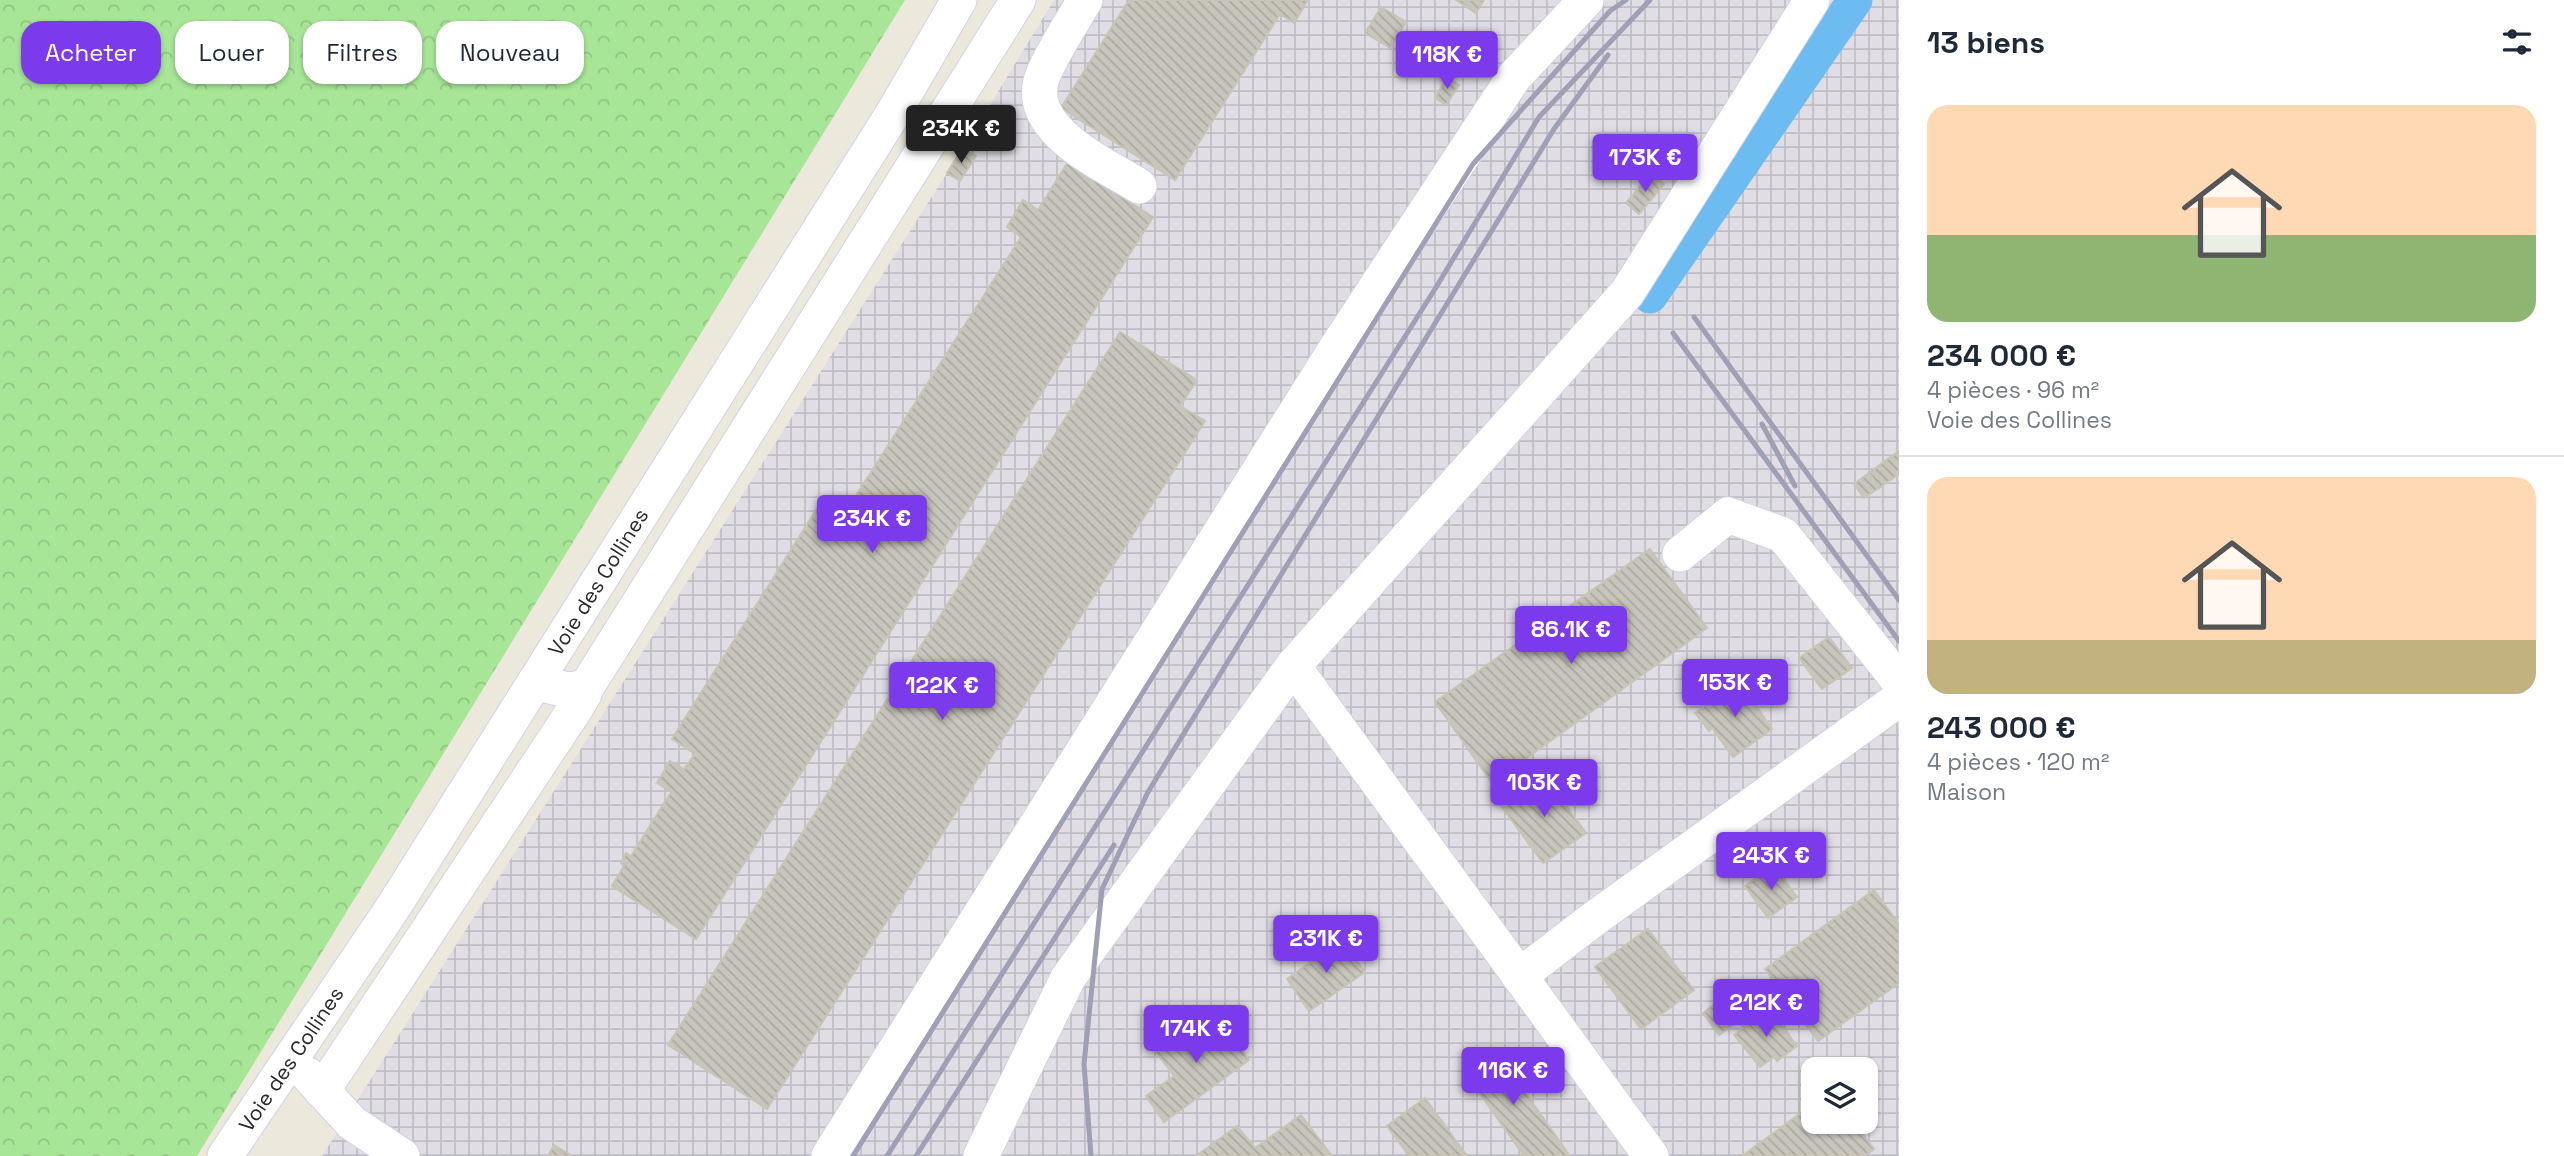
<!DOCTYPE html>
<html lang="fr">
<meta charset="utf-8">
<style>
body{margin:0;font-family:"Space Grotesk",sans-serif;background:#f2f2f3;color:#1f2937;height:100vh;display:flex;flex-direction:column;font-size:26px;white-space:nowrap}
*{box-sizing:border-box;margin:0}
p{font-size:23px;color:#747a83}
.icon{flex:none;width:38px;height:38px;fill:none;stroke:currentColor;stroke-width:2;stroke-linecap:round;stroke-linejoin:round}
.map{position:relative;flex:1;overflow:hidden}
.details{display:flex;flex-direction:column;background:#fff;width:665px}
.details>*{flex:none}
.guide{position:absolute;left:21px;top:21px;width:665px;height:63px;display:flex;gap:14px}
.tools{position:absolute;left:1801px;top:1057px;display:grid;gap:14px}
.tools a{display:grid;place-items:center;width:77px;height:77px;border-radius:14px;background:#fff;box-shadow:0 2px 5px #0004;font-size:35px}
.price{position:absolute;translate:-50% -60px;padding:0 16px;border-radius:7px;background:#7c3aed;color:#fff;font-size:23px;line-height:46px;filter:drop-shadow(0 2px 4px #0008)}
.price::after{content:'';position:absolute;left:50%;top:42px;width:21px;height:16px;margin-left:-10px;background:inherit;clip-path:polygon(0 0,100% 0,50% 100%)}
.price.current{background:#222;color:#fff}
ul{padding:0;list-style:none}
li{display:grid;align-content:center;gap:14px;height:371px;padding:0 28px}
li+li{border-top:2px solid #e0e1e3}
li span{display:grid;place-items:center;height:217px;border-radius:21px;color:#555}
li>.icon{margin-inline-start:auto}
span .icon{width:126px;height:126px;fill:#fffc;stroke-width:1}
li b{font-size:30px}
h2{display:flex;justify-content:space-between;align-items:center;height:84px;padding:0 28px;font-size:30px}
.chip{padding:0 24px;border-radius:21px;background:#fff;box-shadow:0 2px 5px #0004;font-size:24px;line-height:63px}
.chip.current{background:#7c3aed;color:#fff}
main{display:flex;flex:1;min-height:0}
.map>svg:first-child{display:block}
.industrial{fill:url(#industrial-grid);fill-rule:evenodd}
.forest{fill:url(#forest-crowns)}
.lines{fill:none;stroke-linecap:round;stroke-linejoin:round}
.canal{stroke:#6dbcf1;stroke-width:35}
.building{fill:url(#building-back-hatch);stroke:#c8c4b6;stroke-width:2}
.minor-casing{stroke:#d1d2e4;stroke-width:37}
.minor{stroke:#fff;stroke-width:35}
.rail{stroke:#9f9fb5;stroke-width:5}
.labels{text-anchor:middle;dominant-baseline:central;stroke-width:7;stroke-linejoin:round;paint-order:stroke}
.street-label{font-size:21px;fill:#2a2a2a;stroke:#fff}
</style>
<main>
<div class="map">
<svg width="1899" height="1156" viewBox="0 0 1899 1156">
<defs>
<pattern id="industrial-grid" width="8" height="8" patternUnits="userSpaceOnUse" patternTransform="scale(1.75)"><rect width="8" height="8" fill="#e0dde5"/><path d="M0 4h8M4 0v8" fill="none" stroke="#c0bec5"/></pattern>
<pattern id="forest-crowns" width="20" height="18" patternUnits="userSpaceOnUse" patternTransform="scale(1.75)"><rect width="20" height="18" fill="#a7e597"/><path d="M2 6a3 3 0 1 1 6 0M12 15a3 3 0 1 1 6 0" fill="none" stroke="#90c582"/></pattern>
<pattern id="building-back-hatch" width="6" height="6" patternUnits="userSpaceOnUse" patternTransform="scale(1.75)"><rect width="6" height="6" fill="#c8c5bc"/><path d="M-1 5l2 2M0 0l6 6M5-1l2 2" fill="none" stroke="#aca9a2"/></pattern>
</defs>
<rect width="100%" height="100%" fill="#ede8dc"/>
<path class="industrial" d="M1054 0H1899V1156H322L966 143 960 138 975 114 982 118ZM1813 1069H1866V1122H1813Z"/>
<polygon class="forest" points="0,0 905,0 197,1156 0,1156"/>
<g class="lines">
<polyline class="canal" points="1650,296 1855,0"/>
</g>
<g class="building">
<polygon points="1129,0 1308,0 1294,23 1280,14 1175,180 1061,108"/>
<polygon points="1456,0 1484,0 1476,13"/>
<polygon points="1381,7 1406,22 1390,48 1365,33"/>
<polygon points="1447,77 1459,85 1446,105 1435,98"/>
<polygon points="1683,134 1695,145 1678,165 1665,155"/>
<polygon points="962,149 976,156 960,181 947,173"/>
<polygon points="1068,162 1153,217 696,939 612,886 624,866 621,863 626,853 631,856 671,792 657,783 670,761 684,769 695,754 672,739 821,502 843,516 1021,237 1007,227 1023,200 1038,210"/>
<polygon points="1652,173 1664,184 1639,214 1626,203"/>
<polygon points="1120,332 1197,380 1180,406 1205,421 767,1109 668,1045"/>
<polygon points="1899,451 1899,474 1896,476 1885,461"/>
<polygon points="1885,461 1896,476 1879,488 1869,473"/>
<polygon points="1869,473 1879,488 1864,498 1854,484"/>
<polygon points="1650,549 1707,628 1492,783 1435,702"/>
<polygon points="1829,637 1852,668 1822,689 1799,658"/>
<polygon points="1739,681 1772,729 1733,757 1712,728 1709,731 1695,713"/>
<polygon points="1544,775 1586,833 1543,863 1501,806"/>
<polygon points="1773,865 1797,897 1768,918 1745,886"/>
<polygon points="1874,890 1899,924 1899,983 1818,1041 1765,969"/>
<polygon points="1648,929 1694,990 1641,1029 1595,967"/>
<polygon points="1342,940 1365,972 1309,1011 1287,979"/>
<polygon points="1735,989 1753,1011 1719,1035 1703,1013"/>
<polygon points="1770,1008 1797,1046 1777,1061 1774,1057 1760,1067 1734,1035"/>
<polygon points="1214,1011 1249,1060 1164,1122 1146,1096 1174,1076 1156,1052"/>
<polygon points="1494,1048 1570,1156 1524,1156 1463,1070"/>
<polygon points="1425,1098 1467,1156 1409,1156 1387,1126"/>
<polygon points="1813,1104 1813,1122 1854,1122 1874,1149 1865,1156 1742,1156"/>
<polygon points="1301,1115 1332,1156 1196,1156 1237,1126 1255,1148"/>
<polygon points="554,1145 572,1156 548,1156"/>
</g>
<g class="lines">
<defs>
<g id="minor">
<path d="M1085 0C1071 24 1054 49 1043 75 1022 129 1104 164 1139 186"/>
<polyline points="1680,554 1728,515 1783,535 1899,681"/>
<polyline points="1293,666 1651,1156"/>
<path d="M535 682C553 686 574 696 589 683L1018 0"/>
<polyline points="1519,976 1595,918 1899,699"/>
<polyline points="308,1075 352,1123 402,1156"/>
<polyline points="322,1091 575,709 584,694 586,686"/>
<polyline points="225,1156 392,909 894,112 959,0"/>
<polyline points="829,1156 1337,347 1514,77 1586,0"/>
<polyline points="981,1156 1068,978 1293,666 1627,293 1812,0"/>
</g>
</defs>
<use href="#minor" class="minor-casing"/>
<use href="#minor" class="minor"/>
<g class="rail">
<polyline points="1694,317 1899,600"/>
<polyline points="1673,333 1899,641"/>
<polyline points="1762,424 1795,486"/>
<polyline points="853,1156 1473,164 1610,11 1626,0"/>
<polyline points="887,1156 1435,289 1539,117 1650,0"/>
<polyline points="916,1156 1114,845"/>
<polyline points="1091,1156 1084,1064 1102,889 1148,792 1554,129 1608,55"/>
</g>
</g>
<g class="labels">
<g class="street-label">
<text transform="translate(598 582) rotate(-58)">Voie des Collines</text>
<text transform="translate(291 1059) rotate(-56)">Voie des Collines</text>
</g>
</g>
</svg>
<div class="tools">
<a><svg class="icon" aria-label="layers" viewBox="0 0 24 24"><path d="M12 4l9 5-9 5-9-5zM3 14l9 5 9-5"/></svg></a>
</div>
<b class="price" style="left:1447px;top:91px">118K €</b>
<b class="price current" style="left:961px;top:165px">234K €</b>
<b class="price" style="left:1645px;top:194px">173K €</b>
<b class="price" style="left:872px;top:555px">234K €</b>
<b class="price" style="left:1571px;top:666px">86.1K €</b>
<b class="price" style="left:1735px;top:719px">153K €</b>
<b class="price" style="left:942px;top:722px">122K €</b>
<b class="price" style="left:1544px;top:819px">103K €</b>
<b class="price" style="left:1771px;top:892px">243K €</b>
<b class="price" style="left:1326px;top:975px">231K €</b>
<b class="price" style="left:1766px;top:1039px">212K €</b>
<b class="price" style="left:1196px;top:1065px">174K €</b>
<b class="price" style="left:1513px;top:1107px">116K €</b>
<div class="guide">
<a class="chip current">Acheter</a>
<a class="chip">Louer</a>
<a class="chip">Filtres</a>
<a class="chip">Nouveau</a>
</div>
</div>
<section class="details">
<h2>13 biens<svg class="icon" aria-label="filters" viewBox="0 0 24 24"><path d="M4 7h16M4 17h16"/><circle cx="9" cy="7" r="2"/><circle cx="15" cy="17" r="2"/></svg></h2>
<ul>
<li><span style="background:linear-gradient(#ffd9b3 60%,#8fb573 0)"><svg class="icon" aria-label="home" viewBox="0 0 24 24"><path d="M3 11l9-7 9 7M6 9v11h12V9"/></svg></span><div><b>234 000 €</b><p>4 pièces · 96 m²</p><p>Voie des Collines</p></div></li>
<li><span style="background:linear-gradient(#ffd9b3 75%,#c2b280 0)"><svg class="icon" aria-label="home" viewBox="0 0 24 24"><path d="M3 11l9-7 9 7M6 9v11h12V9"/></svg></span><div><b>243 000 €</b><p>4 pièces · 120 m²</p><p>Maison</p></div></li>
</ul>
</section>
</main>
